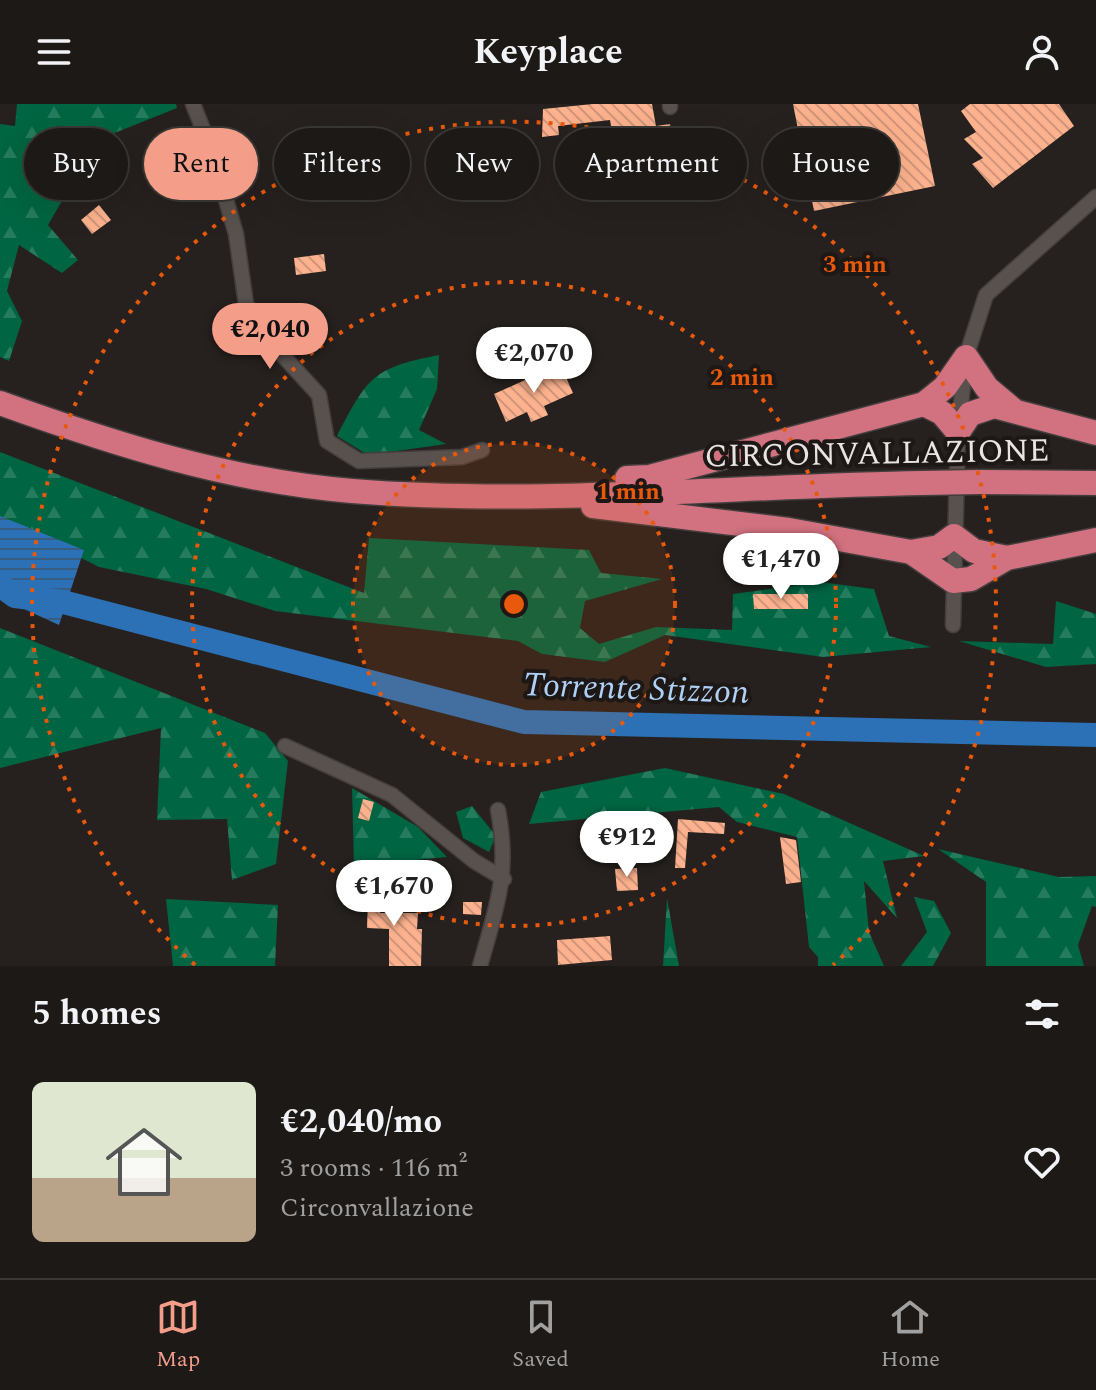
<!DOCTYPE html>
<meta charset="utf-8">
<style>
body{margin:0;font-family:Spectral,serif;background:#292623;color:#f1f3f6;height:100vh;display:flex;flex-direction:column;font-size:30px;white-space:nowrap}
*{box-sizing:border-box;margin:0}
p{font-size:26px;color:#a0a0a1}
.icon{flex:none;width:44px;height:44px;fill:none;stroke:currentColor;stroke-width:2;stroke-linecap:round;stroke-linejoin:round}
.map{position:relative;height:862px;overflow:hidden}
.sheet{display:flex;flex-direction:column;background:#1c1916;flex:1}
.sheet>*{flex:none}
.banner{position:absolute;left:24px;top:24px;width:1048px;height:72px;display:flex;gap:16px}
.price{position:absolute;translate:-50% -68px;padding:0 18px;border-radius:28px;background:#fff;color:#222;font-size:26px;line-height:52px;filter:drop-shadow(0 2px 4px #0008)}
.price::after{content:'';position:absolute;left:50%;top:48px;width:24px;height:18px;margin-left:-12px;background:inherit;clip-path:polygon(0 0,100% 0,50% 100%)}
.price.active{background:#f49e8a;color:#111}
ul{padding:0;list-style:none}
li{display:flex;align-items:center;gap:24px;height:200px;padding:0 32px}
li span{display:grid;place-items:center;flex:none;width:224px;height:160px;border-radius:12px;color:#555}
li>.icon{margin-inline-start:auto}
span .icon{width:96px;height:96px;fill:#fffc;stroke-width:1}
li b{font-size:34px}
h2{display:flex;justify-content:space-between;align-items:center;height:96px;padding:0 32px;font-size:34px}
.tag{padding:0 28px;border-radius:36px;background:#1c1916;box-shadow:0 8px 32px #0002,0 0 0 2px #3a3835;font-size:28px;line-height:72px}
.tag.active{background:#f49e8a;color:#111}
header{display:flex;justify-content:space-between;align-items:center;height:104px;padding:0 32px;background:#1c1916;font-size:36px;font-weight:700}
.menu{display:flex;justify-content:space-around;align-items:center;height:112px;border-top:2px solid #3a3835;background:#1c1916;font-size:22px;color:#a0a0a1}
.menu a{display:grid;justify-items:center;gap:4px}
.menu .active{color:#f49e8a}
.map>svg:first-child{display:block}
.forest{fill:url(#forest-firs)}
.water{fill:url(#water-rules)}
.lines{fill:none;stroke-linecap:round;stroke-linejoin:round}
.river{stroke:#2c71b5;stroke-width:24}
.building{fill:url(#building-back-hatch)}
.minor-casing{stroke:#433e3d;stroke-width:17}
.trunk-casing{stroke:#433e3d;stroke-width:27}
.minor{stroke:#58514e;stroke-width:14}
.trunk{stroke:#d27180;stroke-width:24}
.trunk-bridge-casing{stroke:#433e3d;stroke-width:27;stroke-linecap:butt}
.trunk-bridge{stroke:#d27180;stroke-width:24}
.ring{fill:none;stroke:#e8590c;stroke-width:4;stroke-dasharray:4 8}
.labels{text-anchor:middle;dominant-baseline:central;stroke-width:8;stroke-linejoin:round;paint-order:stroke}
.street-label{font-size:32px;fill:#e8e4e3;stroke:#1d1715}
.water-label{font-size:34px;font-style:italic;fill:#b0d1f6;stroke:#1d1715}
.centre{fill:#e8590c;stroke:#1d1715;stroke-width:4}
.ring-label{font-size:24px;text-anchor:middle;font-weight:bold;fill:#e8590c;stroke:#1d1715;stroke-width:8;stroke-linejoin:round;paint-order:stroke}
</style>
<header><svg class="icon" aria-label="menu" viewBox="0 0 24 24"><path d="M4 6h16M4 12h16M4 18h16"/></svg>Keyplace<svg class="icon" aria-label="person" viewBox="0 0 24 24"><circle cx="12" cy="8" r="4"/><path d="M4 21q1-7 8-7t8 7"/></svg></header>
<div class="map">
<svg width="1096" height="862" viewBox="0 0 1096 862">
<defs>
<pattern id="forest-firs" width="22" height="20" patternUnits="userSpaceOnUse" patternTransform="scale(2)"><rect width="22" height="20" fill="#006542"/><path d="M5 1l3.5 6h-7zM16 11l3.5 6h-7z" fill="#257b5d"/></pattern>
<pattern id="water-rules" width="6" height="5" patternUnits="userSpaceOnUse" patternTransform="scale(2)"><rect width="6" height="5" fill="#2c71b5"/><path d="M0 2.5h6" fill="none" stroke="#385d82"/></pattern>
<pattern id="building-back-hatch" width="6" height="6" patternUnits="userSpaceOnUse" patternTransform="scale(2)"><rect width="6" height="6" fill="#fdb28d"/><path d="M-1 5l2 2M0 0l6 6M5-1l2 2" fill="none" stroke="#cf967b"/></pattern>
</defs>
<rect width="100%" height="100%" fill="#26211e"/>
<g class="forest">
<polygon points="17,0 176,0 177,4 97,36 48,121 78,156 62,169 19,141 7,187 22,217 9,257 0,253 0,20 15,22"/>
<path d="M439 251 437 285 419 326 446 340 368 351 337 332C368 273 372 264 439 251Z"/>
<polygon points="0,348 364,489 369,434 589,446 601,469 662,475 585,497 580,524 599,540 656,523 732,526 733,490 820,478 874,485 889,532 931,543 823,553 665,531 605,558 542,550 518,537 275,507 206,485 99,463 0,413"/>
<polygon points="1056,497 1096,510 1096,560 1046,563 959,537 1053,540"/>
<polygon points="0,524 265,629 288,657 276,760 232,776 227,715 157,716 161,624 0,664"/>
<polygon points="665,664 784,690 924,752 883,757 897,814 864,777 869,828 884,862 818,862 818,853 809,843 797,733 737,718 719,703 529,720 541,688"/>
<polygon points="352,684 418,723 447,753 354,762"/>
<polygon points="472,702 496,732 489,748 463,734 456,708"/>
<polygon points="938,745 1059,773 1096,772 1096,803 1092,802 1078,841 1084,862 986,862 986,778"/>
<polygon points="914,793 934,797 951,829 933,862 901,862 927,828"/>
<polygon points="667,794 679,862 663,862"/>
<polygon points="166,795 278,801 275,862 173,862"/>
</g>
<polygon class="water" points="0,412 84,446 59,521 0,494"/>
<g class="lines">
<polyline class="river" points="0,481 15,492 63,498 524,618 1096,631"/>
</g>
<g class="building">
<polygon points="593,0 652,0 656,22 670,20 675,48 617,57 610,16 558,22 559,31 542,33 543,5"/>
<polygon points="793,0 918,0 935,82 814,107"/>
<polygon points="970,0 1059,0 1074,22 993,84 972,60 983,54 964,35 976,28 961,7"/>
<polygon points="168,49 176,51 193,76 169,92 158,76 162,73 154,57"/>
<polygon points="99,101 111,116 92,130 81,116"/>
<polygon points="324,150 326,167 296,171 294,154"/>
<polygon points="560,260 573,289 544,302 548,311 531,318 527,308 506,318 494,290"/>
<polygon points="753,490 808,490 808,505 754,505"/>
<polygon points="363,695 374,698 369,717 358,714"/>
<polygon points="678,715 725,719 724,730 688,728 685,764 675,764"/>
<polygon points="780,733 796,736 801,778 786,780"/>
<polygon points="637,764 638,786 617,787 615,765"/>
<polygon points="360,777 385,783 380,809 418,809 417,825 422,825 421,862 389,862 389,825 367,824 368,794 357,791"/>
<polygon points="463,798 482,798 481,811 463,810"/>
<polygon points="610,832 612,856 558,861 557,836"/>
</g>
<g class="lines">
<defs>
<g id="minor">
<polyline points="193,0 212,48 236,130 246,200 275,243 319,291 327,337 359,357 462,353 482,346"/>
<polyline points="670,0 670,3"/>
<polyline points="953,521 958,328 966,253 986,191 1096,93"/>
<polyline points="285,642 392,691 474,757 504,775"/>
<path d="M480 862C497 801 510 770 498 706"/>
</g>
<g id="trunk">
<path d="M0 299C114 340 230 377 352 387 542 402 733 382 923 379"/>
<polyline points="924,300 942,309 958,328 970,310 994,302 1096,329"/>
<polyline points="627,374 649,373 924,300 945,283 966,253 987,284 1012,305"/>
<polyline points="978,378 1096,379"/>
<polyline points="593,402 789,426 911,448 939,443 954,432 974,447 1007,454"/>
<polyline points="911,448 953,477 971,475 1007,454 1096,436"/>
</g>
</defs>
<use href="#minor" class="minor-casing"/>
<use href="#trunk" class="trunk-casing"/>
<use href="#minor" class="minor"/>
<use href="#trunk" class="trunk"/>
<defs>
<polyline id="trunk-bridge" points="923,379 978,378"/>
</defs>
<use href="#trunk-bridge" class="trunk-bridge-casing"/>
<use href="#trunk-bridge" class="trunk-bridge"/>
</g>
<circle cx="514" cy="500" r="161" fill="#e8590c" fill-opacity=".12"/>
<g class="ring">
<circle cx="514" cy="500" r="161"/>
<circle cx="514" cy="500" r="322"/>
<path d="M195 861A482 482 0 1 1 833 861"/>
</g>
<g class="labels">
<g class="street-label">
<text transform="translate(877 350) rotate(-1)">CIRCONVALLAZIONE</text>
</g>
<g class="water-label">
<text transform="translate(636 585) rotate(2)">Torrente Stizzon</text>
</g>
</g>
<circle cx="514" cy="500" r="12" class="centre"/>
<g class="ring-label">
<text x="855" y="168">3 min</text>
<text x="742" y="281">2 min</text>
<text x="628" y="395">1 min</text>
</g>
</svg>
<b class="price active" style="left:270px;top:267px">€2,040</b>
<b class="price" style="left:534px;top:291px">€2,070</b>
<b class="price" style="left:781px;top:497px">€1,470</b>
<b class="price" style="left:627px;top:775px">€912</b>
<b class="price" style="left:394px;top:824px">€1,670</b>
<div class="banner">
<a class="tag">Buy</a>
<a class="tag active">Rent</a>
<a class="tag">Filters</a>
<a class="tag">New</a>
<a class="tag">Apartment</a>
<a class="tag">House</a>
</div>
</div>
<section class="sheet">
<h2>5 homes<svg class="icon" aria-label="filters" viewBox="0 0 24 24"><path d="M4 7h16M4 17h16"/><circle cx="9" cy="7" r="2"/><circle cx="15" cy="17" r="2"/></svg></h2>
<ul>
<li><span style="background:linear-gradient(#dfe7d0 60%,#b9a48a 0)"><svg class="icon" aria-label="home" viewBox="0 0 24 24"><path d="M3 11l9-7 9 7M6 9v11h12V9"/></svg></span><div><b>€2,040/mo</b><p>3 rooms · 116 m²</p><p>Circonvallazione</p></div><svg class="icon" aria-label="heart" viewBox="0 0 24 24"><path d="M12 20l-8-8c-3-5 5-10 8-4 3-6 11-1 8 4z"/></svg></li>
</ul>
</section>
<nav class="menu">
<a class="active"><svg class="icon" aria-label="map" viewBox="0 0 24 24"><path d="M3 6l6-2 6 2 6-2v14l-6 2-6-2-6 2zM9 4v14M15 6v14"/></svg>Map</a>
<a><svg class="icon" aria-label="saved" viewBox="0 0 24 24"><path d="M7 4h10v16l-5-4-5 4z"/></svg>Saved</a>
<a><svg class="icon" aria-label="home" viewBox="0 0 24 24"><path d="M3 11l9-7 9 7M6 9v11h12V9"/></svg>Home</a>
</nav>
